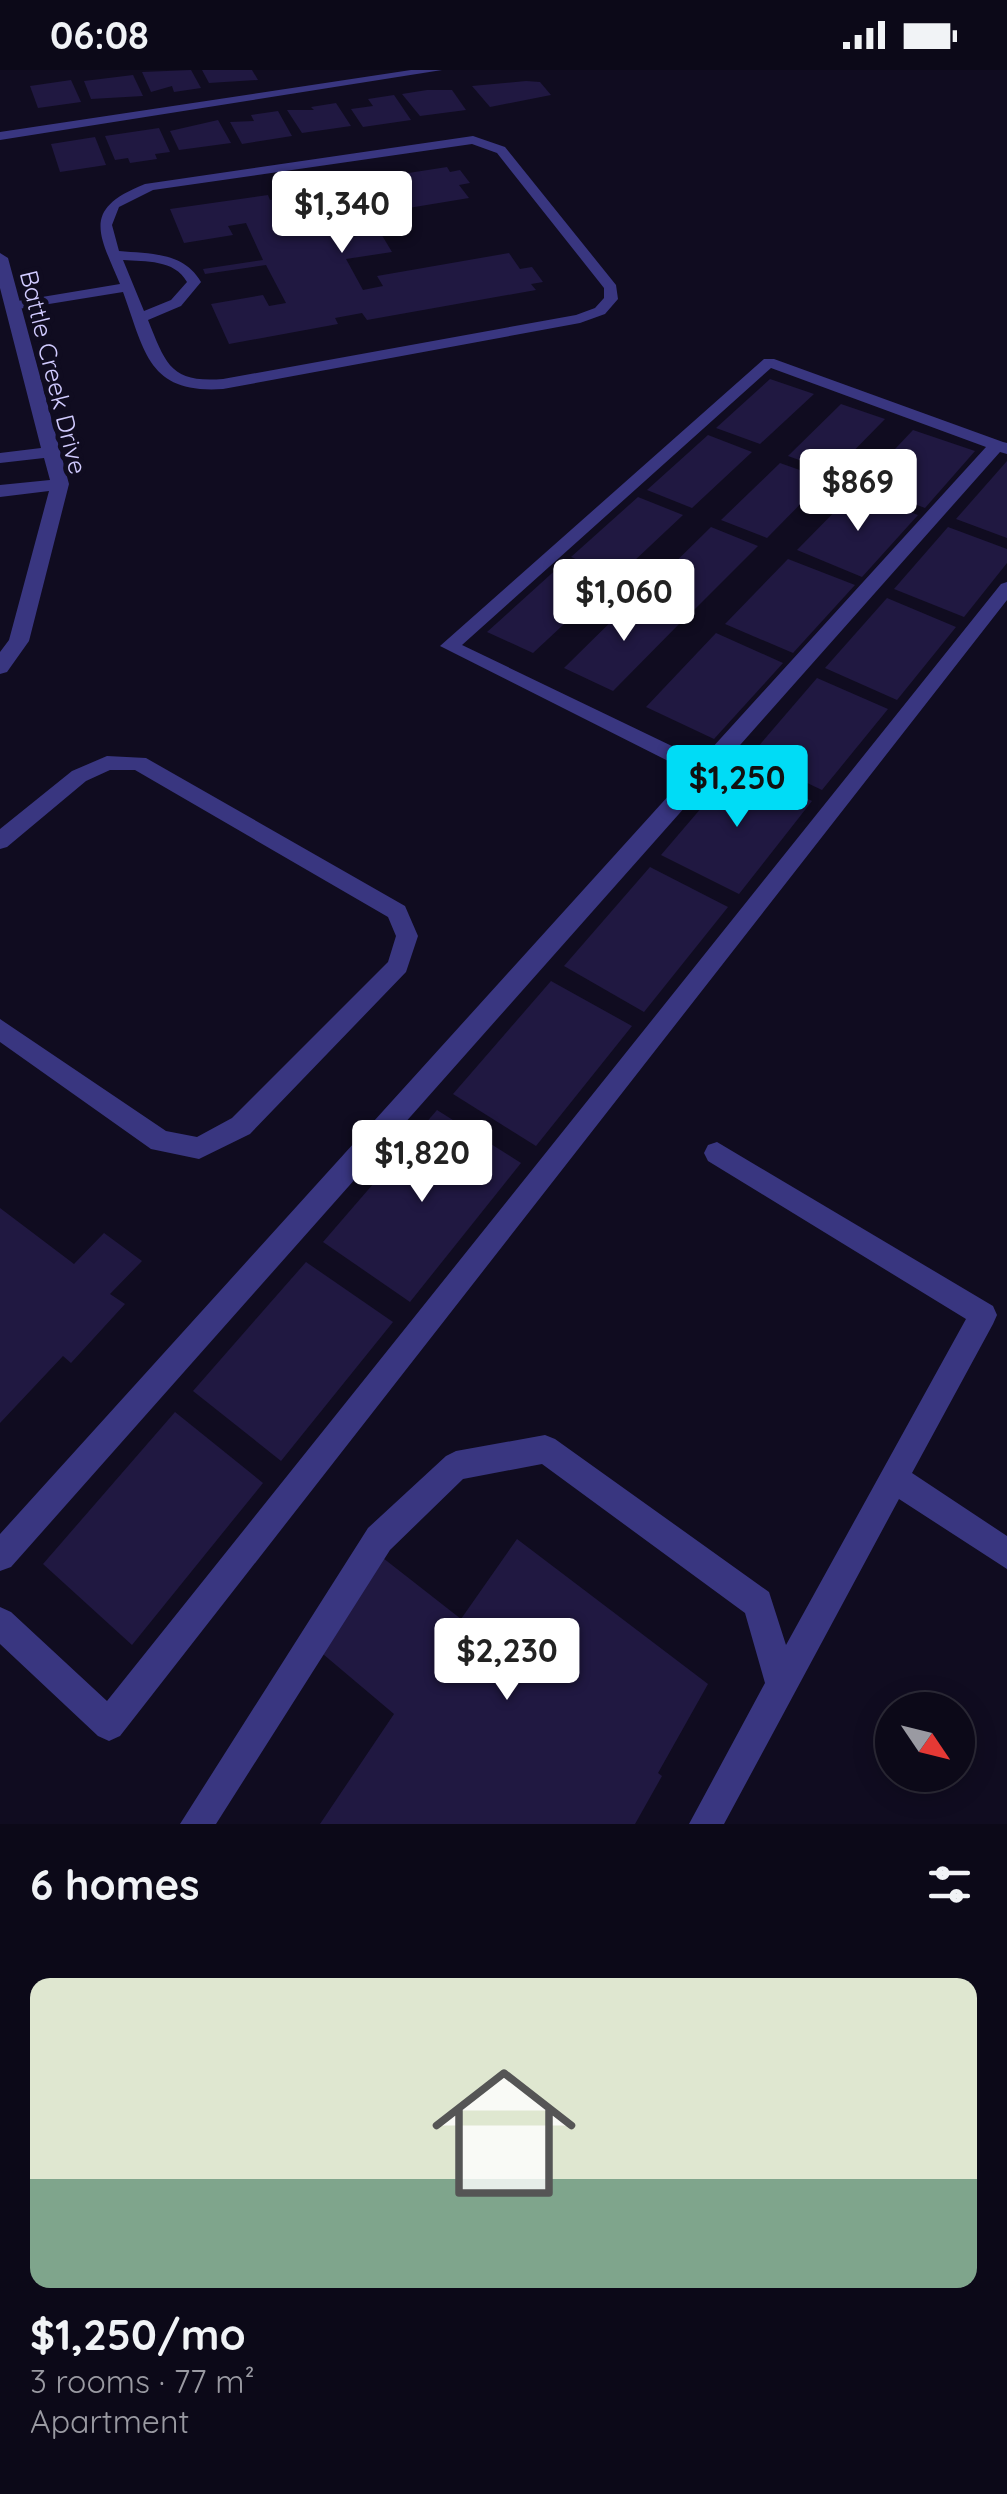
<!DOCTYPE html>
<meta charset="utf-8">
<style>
body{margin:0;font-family:Quicksand,sans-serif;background:#1a1725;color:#f1f3f6;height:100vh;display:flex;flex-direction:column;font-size:38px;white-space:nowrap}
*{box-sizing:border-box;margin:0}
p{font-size:32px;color:#9a9aa2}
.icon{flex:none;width:55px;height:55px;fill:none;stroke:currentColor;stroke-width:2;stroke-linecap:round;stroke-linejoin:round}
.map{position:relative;height:1754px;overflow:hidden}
.sheet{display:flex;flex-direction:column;background:#0c0918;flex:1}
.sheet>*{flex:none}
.needle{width:65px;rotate:125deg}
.tools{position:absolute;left:875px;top:1622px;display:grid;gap:20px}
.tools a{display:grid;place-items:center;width:100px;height:100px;border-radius:50%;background:#0c0918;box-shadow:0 5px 25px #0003,0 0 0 2px #2c2a37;font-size:50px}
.price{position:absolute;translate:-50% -85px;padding:0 22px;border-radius:10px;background:#fff;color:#222;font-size:32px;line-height:65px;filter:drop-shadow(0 2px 5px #0008)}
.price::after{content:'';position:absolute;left:50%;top:60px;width:30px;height:22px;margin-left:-15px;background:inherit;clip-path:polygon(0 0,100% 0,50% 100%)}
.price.active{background:#00dcf6;color:#111}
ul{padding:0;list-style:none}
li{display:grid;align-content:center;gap:20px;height:530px;padding:0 30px}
li span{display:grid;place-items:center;height:310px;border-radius:20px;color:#555}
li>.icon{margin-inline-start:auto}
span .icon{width:180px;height:180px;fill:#fffc;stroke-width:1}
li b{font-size:42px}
h2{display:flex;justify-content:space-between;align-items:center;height:120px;padding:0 30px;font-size:42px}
.status{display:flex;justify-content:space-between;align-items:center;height:70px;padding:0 50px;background:#0c0918;direction:ltr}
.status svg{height:28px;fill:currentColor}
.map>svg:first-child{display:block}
.building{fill:#201841}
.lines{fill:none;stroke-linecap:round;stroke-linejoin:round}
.service{fill:#393680;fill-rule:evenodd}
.minor{fill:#393680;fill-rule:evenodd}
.labels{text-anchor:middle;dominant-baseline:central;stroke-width:10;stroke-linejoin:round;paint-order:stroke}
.far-street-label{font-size:25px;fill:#d1cbff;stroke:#100c20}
</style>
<div class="status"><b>06:08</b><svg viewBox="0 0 49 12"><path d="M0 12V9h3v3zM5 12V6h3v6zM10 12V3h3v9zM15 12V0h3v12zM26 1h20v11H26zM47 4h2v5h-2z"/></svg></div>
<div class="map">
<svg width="1007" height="1754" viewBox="0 0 1007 1754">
<rect width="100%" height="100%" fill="#100c20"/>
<g class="building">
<polygon points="191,0 201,18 174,22 172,16 151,22 142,2"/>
<polygon points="202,0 252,0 258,10 209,13"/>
<polygon points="133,5 143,26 91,29 84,11"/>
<polygon points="71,10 81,32 38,38 30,16"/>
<polygon points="526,11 540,12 551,25 490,37 472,16"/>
<polygon points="427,20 452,20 466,40 420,46 402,24"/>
<polygon points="394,25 411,50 363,57 351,39 373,36 368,29"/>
<polygon points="336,33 351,56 302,63 287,40 314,40 311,37"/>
<polygon points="278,41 292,66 242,74 230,52 254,51 251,45"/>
<polygon points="218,50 231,73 179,80 170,61"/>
<polygon points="159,58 170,82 155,84 157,89 130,93 128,88 115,90 105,66"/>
<polygon points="95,67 106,95 60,102 51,74"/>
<polygon points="447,97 450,102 460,100 470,113 459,115 469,128 342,149 337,139 318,142 334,170 380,162 392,182 346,189 363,220 383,216 377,206 509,183 520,199 532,197 543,212 531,214 536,220 367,250 362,243 335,248 338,254 229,274 211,234 263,225 269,236 286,233 266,195 205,204 203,199 263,190 246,153 228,156 233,165 184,173 170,139 268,125 270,130 296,126 293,121"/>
<polygon points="770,309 814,324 760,374 716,358"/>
<polygon points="841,334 885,349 833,402 788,386"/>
<polygon points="913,360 975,381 925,438 862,414"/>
<polygon points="708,365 752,382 692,438 647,420"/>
<polygon points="1007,391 1007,468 956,449"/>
<polygon points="780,393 825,409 767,468 721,450"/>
<polygon points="855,421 918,445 862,507 797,480"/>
<polygon points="638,427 683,445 617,507 571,487"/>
<polygon points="711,457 758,476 694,540 647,520"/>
<polygon points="948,457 1007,479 1007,493 964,547 894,519"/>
<polygon points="788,489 855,515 793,583 725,554"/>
<polygon points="561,495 606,515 533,583 487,562"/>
<polygon points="635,528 684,549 613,621 564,598"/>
<polygon points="887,528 956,557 897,630 825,598"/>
<polygon points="716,563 783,593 714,669 646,637"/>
<polygon points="817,608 888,639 822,720 750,686"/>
<polygon points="737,696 812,731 739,824 661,785"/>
<polygon points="650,797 728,837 644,942 564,896"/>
<polygon points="551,911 632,956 536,1076 453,1024"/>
<polygon points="437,1040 521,1093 410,1232 323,1172"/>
<polygon points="0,1138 74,1194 104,1163 142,1191 110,1224 125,1234 71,1293 63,1286 0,1353"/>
<polygon points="306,1192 393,1252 281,1391 193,1321"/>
<polygon points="175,1342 263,1413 132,1575 43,1494"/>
<polygon points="517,1469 708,1614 658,1703 662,1706 635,1754 320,1754 394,1644 317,1579 383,1488 461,1549"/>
</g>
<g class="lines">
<g class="service">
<path d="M473 66 505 77 616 215 618 229 605 244 580 253 223 319C148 324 145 282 123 222L12 240 5 236 12 232 120 214C98 162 82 139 145 114ZM472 74 497 83 604 218V228L595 238 576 245 223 309C171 313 166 295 148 250L181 236 201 212C184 182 151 184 119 181L112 155 119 137 153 120ZM123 190C146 192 174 189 187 212L171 230 144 241Z"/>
<path d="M764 289H774L1003 372 1007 373V384L1000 382 11 1497 0 1501V1464L690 702 440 576ZM771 298 986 377 701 690 462 575Z"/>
<polygon points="1007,512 1007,530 120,1666 109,1671 98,1666 0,1574 0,1537 11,1542 107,1631 1001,514"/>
<polygon points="107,686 146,688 405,836 418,866 406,902 250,1064 199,1089 151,1079 0,972 0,949 166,1061 197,1067 232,1048 388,892 396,866 388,847 135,700 110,700 86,711 7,777 0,779 0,759 72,701"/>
<polygon points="717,1072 993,1236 997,1245 993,1254 912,1403 1007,1466 1007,1499 899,1429 724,1754 689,1754 765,1613 745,1543 542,1394 463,1409 390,1480 216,1754 180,1754 368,1458 446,1386 456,1381 545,1365 555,1369 769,1522 786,1575 966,1249 708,1091 704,1083 708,1075"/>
</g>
<g class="minor">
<polygon points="411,0 442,0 0,70 0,62"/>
<polygon points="0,183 8,188 69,414 29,571 7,602 0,604 0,582 9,570 49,421 0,427 0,415 50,410 44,388 0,393 0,383 41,378 0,218"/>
</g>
</g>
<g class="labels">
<g class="far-street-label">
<text transform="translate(54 302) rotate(76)">Battle Creek Drive</text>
</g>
</g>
</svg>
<div class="tools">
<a><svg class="needle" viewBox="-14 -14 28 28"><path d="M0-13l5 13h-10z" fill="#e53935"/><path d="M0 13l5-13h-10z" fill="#9a9aa2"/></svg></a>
</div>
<b class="price" style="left:342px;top:186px">$1,340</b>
<b class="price" style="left:858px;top:464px">$869</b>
<b class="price" style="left:624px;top:574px">$1,060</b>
<b class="price active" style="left:737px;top:760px">$1,250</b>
<b class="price" style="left:422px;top:1135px">$1,820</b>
<b class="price" style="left:507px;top:1633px">$2,230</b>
</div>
<section class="sheet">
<h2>6 homes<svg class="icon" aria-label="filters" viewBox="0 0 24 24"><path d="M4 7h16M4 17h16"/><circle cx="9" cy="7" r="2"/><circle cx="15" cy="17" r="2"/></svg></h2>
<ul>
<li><span style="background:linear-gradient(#dfe7d0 65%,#7fa58c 0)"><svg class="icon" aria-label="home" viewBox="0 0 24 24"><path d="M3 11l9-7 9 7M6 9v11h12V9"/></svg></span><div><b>$1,250/mo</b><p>3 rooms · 77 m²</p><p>Apartment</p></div></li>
</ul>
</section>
